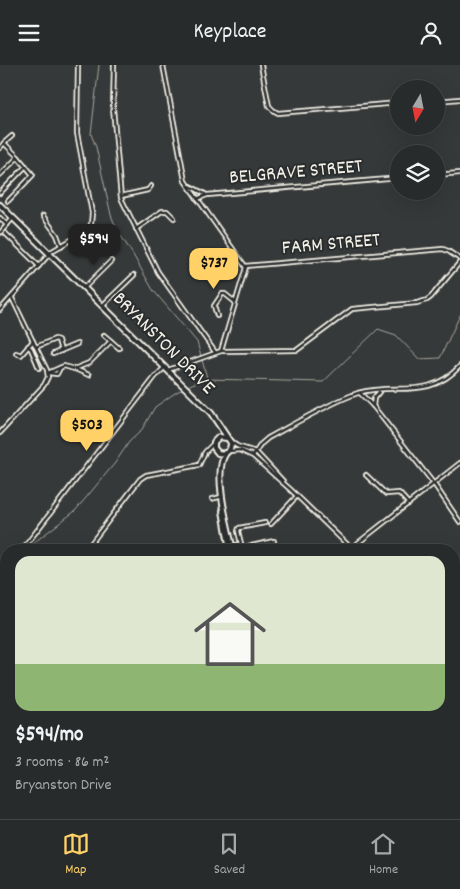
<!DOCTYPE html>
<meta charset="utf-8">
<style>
body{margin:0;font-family:Dekko,sans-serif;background:#303333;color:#f1f3f6;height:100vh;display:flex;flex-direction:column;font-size:19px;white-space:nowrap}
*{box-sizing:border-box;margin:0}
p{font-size:16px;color:#a5a7a9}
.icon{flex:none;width:28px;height:28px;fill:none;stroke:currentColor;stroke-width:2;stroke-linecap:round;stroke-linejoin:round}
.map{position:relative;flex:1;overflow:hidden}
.drawer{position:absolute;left:0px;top:479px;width:460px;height:276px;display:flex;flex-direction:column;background:#282b2b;border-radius:20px 20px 0 0;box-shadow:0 5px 20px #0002,0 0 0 1px #444747}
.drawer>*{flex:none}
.needle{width:32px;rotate:190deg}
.fabs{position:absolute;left:390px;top:15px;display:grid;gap:10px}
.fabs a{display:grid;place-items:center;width:55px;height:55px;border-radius:50%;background:#282b2b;box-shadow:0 5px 20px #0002,0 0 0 1px #444747;font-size:25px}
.price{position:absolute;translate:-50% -42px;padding:0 11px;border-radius:10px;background:#ffd166;color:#111;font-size:16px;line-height:32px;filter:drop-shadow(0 1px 2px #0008)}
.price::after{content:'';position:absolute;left:50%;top:30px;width:15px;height:11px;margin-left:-8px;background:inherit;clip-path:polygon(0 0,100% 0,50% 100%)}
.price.active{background:#222;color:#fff}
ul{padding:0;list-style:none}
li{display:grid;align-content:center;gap:10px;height:265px;padding:0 15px}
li+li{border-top:1px solid #444747}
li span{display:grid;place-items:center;height:155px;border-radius:15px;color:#555}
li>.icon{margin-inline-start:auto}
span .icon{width:90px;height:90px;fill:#fffc;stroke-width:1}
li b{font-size:21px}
header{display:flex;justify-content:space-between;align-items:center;height:65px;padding:0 15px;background:#282b2b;font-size:22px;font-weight:600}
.tabs{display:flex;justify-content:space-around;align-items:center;height:70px;border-top:1px solid #444747;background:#282b2b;font-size:14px;color:#a5a7a9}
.tabs a{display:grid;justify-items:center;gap:2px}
.tabs .active{color:#ffd166}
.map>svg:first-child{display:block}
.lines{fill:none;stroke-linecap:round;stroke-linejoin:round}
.stream{stroke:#a8a7a1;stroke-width:1}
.pedestrian-casing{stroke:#f4f1e8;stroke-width:5.5}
.minor-casing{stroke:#f4f1e8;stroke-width:6}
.secondary-casing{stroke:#f4f1e8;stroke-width:8}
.pedestrian{stroke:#2a2d2e;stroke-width:2}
.minor{stroke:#2a2d2e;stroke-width:2.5}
.secondary{stroke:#2a2d2e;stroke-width:4}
.labels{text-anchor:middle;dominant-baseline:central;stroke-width:4;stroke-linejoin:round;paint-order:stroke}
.street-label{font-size:20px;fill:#f4f1e8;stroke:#2a2d2e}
</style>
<header><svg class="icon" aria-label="menu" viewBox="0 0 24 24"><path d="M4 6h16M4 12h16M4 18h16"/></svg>Keyplace<svg class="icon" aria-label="person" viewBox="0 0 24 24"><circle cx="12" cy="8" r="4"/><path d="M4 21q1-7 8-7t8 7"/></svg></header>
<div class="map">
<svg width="460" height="754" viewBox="0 0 460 754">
<rect width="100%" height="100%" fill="#363939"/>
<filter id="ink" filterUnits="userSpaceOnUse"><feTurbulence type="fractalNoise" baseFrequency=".02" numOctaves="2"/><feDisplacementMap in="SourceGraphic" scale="10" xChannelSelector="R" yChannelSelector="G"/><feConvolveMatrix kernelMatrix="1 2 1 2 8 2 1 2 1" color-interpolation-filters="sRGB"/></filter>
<g filter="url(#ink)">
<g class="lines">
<g class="stream">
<polyline points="99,0 91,69 96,82 111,150 117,165 132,188 153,225 197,277 207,313"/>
<polyline points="30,485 36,476 75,446 115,398 129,377 141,366 155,342 175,328 192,319 207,314 323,317 378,264 396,270 419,294 440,293 460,250"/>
<polyline points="6,525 1,546 6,548"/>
<polyline points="0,585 6,580"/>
</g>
<defs>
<polyline id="pedestrian" points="212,434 220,432"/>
<g id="minor">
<polyline points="114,0 113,43 121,133 158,207 215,287"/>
<polyline points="163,0 185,116 245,201 443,184 448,186 460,194"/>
<polyline points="261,0 269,41 273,45 278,48 399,38"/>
<polyline points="436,36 460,34"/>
<polyline points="4,78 12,71"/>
<polyline points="0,83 4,78 18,92 0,110"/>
<polyline points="436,110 460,108"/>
<polyline points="190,121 205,129"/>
<polyline points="0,128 26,101"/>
<polyline points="121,131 148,125 151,121"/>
<polyline points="197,134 207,130 399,113"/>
<polyline points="8,136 33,110 18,92"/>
<polyline points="43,151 57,170 61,181"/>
<polyline points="0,153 7,160"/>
<polyline points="136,164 162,146 167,146 174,153"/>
<polyline points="0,168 13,153"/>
<polyline points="5,168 39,201"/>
<polyline points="85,222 111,196"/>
<polyline points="103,240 134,210"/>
<polyline points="0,245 52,186 88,165 91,159 92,148 77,68 78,0"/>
<polyline points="217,251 214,241 222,229 225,229 235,237"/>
<polyline points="104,270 119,283"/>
<polyline points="28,281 31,284 39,303"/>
<polyline points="36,282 55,274 58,275 61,286"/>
<polyline points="221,286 246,202"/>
<polyline points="16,288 21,290 33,276"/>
<polyline points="53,289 77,279"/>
<polyline points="75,304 89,310"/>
<polyline points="168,305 221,286 297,285 352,244 417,238 427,235 431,232 460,197"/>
<polyline points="48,308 64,301 74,304 89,298 111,276"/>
<polyline points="48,308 57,309 60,303"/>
<polyline points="360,328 373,341 434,419 460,457"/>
<polyline points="373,341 374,333 379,327"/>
<polyline points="0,368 44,320 48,312 47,305 12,233"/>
<polyline points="230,376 237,381 256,387 283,416"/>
<polyline points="229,386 240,385 253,391 291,425 353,485"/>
<path d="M253 391 261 379 268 373C294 359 331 337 358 328 396 317 428 336 460 301"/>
<polyline points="366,410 386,429 399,428 409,439"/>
<polyline points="265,458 239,463 238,466 242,483 274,476"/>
<polyline points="271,459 297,431"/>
<polyline points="22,485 155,312 165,302"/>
<polyline points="86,485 140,414 146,410 199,400 205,387 213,379"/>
<polyline points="212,485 241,479"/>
<polyline points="349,485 460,398"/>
<polyline points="0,515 6,506"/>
<polyline points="454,543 460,547"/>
<polyline points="454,646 460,651"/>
<polyline points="0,697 6,692"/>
<polyline points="85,749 90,754"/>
<polyline points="181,749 186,754"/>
<polyline points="304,749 309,754"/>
<polyline points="91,754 96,749"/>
<polyline points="212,754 217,749"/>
</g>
<g id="secondary">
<path d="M0 140 211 348 231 378C231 386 226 390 218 388L214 383V377L219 372 227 373"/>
<path d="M226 388C212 406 228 463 233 485"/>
<polyline points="223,446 230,485"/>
<polyline points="429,749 434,754"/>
</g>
</defs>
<use href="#pedestrian" class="pedestrian-casing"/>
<use href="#minor" class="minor-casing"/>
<use href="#secondary" class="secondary-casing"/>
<use href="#pedestrian" class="pedestrian"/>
<use href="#minor" class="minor"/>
<use href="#secondary" class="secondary"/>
</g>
</g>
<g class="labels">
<g class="street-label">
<text transform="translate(296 108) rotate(-5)">BELGRAVE STREET</text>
<text transform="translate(331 180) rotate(-5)">FARM STREET</text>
<text transform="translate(163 279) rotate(45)">BRYANSTON DRIVE</text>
</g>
</g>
</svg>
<div class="fabs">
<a><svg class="needle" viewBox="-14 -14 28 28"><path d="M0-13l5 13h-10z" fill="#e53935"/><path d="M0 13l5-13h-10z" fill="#a5a7a9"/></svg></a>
<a><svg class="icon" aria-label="layers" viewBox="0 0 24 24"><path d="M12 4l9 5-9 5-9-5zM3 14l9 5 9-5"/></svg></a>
</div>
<b class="price active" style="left:94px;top:201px">$594</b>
<b class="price" style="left:214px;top:225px">$737</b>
<b class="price" style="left:87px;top:387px">$503</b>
<section class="drawer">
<ul>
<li><span style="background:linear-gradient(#dfe7d0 70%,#8fb573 0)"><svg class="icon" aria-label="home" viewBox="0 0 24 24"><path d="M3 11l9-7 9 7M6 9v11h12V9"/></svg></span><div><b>$594/mo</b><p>3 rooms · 86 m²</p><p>Bryanston Drive</p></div></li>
</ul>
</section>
</div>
<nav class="tabs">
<a class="active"><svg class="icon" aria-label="map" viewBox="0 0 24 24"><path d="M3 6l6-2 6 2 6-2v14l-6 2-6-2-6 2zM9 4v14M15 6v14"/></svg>Map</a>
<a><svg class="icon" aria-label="saved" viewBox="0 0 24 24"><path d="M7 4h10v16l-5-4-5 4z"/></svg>Saved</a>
<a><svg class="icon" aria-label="home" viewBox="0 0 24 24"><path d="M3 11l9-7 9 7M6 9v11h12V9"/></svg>Home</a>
</nav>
